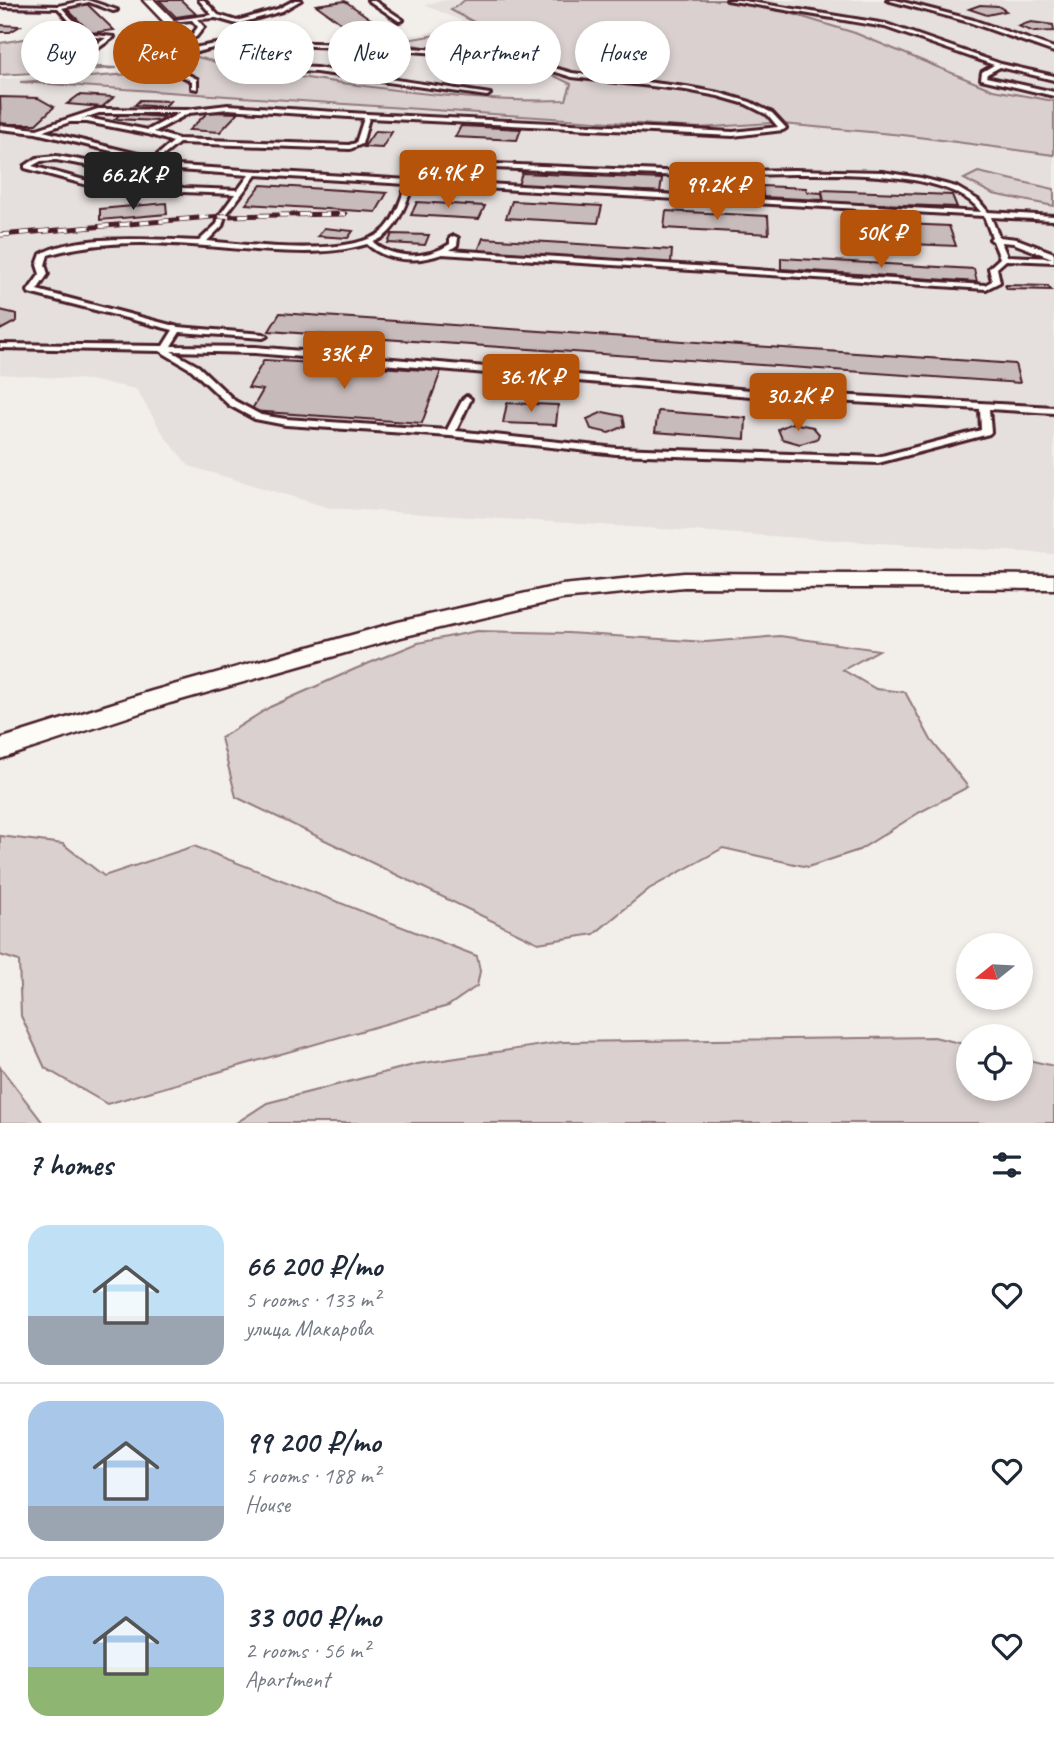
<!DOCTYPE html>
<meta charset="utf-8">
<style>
body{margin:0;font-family:Caveat,sans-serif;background:#f6f6f7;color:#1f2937;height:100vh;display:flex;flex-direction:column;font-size:26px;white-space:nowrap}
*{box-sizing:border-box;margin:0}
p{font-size:23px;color:#747a83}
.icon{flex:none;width:38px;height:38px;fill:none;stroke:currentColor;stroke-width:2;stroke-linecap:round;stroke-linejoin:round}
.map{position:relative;height:1123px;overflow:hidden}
.drawer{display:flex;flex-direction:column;background:#fff;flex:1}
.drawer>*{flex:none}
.guide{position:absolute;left:21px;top:21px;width:700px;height:63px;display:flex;gap:14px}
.needle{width:46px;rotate:252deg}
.tools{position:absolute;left:956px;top:933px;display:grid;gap:14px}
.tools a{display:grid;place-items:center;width:77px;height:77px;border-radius:50%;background:#fff;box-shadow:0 4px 10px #0003;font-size:35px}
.price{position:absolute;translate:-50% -60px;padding:0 16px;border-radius:7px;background:#b45309;color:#fff;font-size:23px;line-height:46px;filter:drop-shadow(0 2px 4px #0008)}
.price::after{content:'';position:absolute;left:50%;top:42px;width:21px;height:16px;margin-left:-10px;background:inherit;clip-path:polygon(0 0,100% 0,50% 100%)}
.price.active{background:#222;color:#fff}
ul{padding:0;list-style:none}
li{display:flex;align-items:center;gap:21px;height:175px;padding:0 28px}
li+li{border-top:2px solid #e0e1e3}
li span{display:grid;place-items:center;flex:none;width:196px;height:140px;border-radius:21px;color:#555}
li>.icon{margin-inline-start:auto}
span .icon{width:84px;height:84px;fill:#fffc;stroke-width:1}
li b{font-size:30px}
h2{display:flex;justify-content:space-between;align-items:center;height:84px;padding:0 28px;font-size:30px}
.tag{padding:0 24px;border-radius:32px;background:#fff;box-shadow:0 4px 10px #0003;font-size:24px;line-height:63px}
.tag.active{background:#b45309;color:#fff}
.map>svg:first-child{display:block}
.built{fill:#e5dfdd}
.green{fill:#d9d0cf;stroke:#92787d;stroke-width:2}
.building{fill:#c8bbbb;stroke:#4a1f2b;stroke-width:2}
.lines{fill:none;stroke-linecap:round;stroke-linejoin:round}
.lane-casing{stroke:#4a1f2b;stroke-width:6}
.street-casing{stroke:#4a1f2b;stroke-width:5}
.lane{fill:#fdfcf7;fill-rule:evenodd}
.street{fill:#fdfcf7;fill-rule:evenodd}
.rail-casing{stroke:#4a1f2b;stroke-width:5}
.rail{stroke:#fdfcf7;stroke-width:3.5;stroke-dasharray:10;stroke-linecap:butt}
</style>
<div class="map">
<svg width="1054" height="1123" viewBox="0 0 1054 1123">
<rect width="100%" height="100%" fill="#f2efeb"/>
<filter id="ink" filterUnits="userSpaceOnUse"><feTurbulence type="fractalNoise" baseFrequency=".0143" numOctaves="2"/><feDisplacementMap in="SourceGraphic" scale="14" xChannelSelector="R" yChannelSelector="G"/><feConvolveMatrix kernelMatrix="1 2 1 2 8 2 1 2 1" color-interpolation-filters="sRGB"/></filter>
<g filter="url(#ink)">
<polygon class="built" points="445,0 1054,0 1054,554 330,508 189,466 165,437 136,389 89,380 0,374 0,79 116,73 249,29 287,39 333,43 422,34 466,23 425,5"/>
<g class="green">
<path d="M465 0H731L773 8 855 33 993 90 1054 101V155L903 135 771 123 698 128 20 82 131 74 158 62 195 79 165 62C185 44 222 68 246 70 353 83 459 104 566 100L571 84 536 67 396 42 475 28 476 23 451 10Z"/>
<polygon points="23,39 49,42 26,58 34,63 117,68 0,75 0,43"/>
<polygon points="978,172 1054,189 1054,206 993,194 964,179"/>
<polygon points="477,631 568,633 706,642 780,636 879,650 843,670 876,689 905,692 931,740 968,787 920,812 859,850 808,867 723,848 649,889 594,934 538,943 236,797 221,738 270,707 355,669 418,643"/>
<polygon points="0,836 63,844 104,876 194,846 477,956 480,971 477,986 448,1006 107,1104 45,1068 21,1016 19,961 0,955"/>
<polygon points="934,1037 968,1045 968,1088 1020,1088 1020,1058 1054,1066 1054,1123 236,1123 267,1103 417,1064 562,1042"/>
<polygon points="0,1067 43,1123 0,1123"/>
</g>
<g class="building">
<polygon points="159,0 181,0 196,14 176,17"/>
<polygon points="345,1 375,22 345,26 316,5"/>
<polygon points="87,4 114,30 91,33 65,7"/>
<polygon points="980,5 998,6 1006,11 987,15 969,9"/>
<polygon points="1031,22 1053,25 1054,31 1034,32 1018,26"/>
<polygon points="0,25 20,26 10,32 0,32"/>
<polygon points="77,45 88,47 72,59 51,58 67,46"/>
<polygon points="79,95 114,97 102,107 67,104"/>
<polygon points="0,97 38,98 54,107 36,124 1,124"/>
<polygon points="140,100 170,101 165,107 135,105"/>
<polygon points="208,112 238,113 220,132 189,130"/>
<polygon points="120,114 164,117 159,121 115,119"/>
<polygon points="461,126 521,129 517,140 455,137"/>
<polygon points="375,131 392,132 382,148 364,147"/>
<polygon points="433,168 486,170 481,183 427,180"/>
<polygon points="522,173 662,179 660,192 518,185"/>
<polygon points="703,182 756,184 758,196 704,194"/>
<polygon points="261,185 387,193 376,212 246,204"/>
<polygon points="762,186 806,188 807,192 822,193 823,200 763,197"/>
<polygon points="822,190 952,195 957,207 824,202"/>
<polygon points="512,201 602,206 598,223 506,218"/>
<polygon points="417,202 485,206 479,219 411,215"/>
<polygon points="166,203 167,214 100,220 100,209"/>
<polygon points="666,211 768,216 769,234 664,228"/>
<polygon points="861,222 949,226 956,246 865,242"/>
<polygon points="324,228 353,231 348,238 318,236"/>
<polygon points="392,234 429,235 425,245 388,243"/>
<polygon points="483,238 672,250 671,263 478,251"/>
<polygon points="781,258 974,269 977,282 781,269"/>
<polygon points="1005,285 1048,286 1051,290 1007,289"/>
<polygon points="0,310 17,314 17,321 0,330"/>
<polygon points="280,313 1015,364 1020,383 269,331"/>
<polygon points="264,360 441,371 422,423 251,411 263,390 248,388"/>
<polygon points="507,403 558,405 556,425 503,423"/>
<polygon points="658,411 746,418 745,439 655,432"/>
<polygon points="603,412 623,416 625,426 609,433 591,429 587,419"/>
<polygon points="792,423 813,427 819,434 817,439 800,444 782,439 778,429"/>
</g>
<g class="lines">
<defs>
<g id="lane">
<polygon points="87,0 117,10 113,11 89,2 62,8 86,34 114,37 81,60 79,57 106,38 83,36 58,8 0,7 0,5 59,6"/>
<polygon points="199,0 204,0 218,15 237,21 278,9 295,0 301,0 282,11 237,24 216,18 197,19 204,27 196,37 123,61 123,59 192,35 198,27 192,20 169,22 167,21 212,15"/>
<polygon points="368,0 373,0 403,20 399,21"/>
<polygon points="727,0 738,0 886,24 1001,64 1054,76 1054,80 1000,67 987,74 986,77 1054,92 1054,96 981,79 982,72 994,65 885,27"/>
<polygon points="887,0 895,0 973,20 1054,48 1054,52 969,22"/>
<path d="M257 41 369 45 452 51 536 63 572 73 686 87 719 93 750 102 772 113 786 128 783 130 733 136 369 118 362 144 350 149 179 143 159 159 178 166 409 180C418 163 429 165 446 162L686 172 794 170 882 172 921 178 956 187 978 200 988 212 1054 216V220L991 217 999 237 1017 239 1054 253V262L1006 260 997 268 1000 282 986 289 442 254C418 263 386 262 367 244 331 255 292 252 255 250 187 245 115 235 48 255L45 265 48 274 37 290 178 327 263 334 267 336 263 338 180 332 171 346 255 347 762 391 1054 407V413L989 409 991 432 989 434 878 463 616 454 450 436 286 425 255 419 229 405 192 370 160 351 0 348V344L163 346 173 330 29 293 28 291 40 274 37 265 41 254C78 233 157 240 199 241L217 224 219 216 235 194 183 192 145 182 117 193 25 168V166L37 158 56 156 98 163 145 178 171 168 153 161 36 133 0 129V125L37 129 98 109 186 110 228 105 367 114 733 132 778 127 768 115 746 104 718 96 686 90 572 77 540 67 508 62 452 54 369 48 257 44 226 45 227 53 232 60 247 64 316 68 490 94 487 96 316 72 247 68 228 62 221 53V46L164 60 168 65 197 79V89L192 88V81L164 67 160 61 136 72 131 71C163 51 219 41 257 41ZM228 109 364 118 356 143 349 145 178 139 154 132 189 113ZM99 113H180L148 130 87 118 81 119ZM70 122H87L148 134 173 142 154 158 43 131ZM56 160 96 167 139 180 117 189 32 166 41 161ZM446 166 682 176 678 195 415 180C422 168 433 168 446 166ZM178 170 249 175 238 190 183 188 151 180ZM794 174C841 174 952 170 981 212L684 195 689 176ZM256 175 407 184C401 197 397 216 386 228 358 259 247 245 207 241L222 226 225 216ZM414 184 677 199 680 201 683 199 984 216 992 237 990 239 993 241 1000 258 989 268 992 281 985 285 450 250 457 245 458 238 454 236 450 238V244C428 259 393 260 373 242 398 234 404 205 414 184ZM1001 242 1013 243 1052 258 1007 256ZM171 351 255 353 762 397 980 409 981 430 878 457 616 448 456 431 471 399 467 396 463 399 447 430 286 419 261 415 235 401 198 366Z"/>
</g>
<g id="street">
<polygon points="143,0 154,0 173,19 173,23 165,23"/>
<polygon points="684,573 1054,575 1054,589 684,587 562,599 401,637 170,703 0,759 0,739 152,691 398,622 562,585"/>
</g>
</defs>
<use href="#lane" class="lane-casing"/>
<use href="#street" class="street-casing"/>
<use href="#lane" class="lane"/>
<use href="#street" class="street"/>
<defs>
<polyline id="rail" points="0,235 222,216 345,214"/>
</defs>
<use href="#rail" class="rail-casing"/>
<use href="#rail" class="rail"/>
</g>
</g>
</svg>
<div class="tools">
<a><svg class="needle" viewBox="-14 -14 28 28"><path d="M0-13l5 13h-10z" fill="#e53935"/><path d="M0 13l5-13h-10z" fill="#747a83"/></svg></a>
<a><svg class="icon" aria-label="locate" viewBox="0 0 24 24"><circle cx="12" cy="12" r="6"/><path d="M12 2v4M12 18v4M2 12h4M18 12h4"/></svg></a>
</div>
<b class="price" style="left:448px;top:210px">64.9K ₽</b>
<b class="price active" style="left:133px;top:212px">66.2K ₽</b>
<b class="price" style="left:717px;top:222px">99.2K ₽</b>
<b class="price" style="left:881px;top:270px">50K ₽</b>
<b class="price" style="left:344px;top:391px">33K ₽</b>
<b class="price" style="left:531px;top:414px">36.1K ₽</b>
<b class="price" style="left:798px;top:433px">30.2K ₽</b>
<div class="guide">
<a class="tag">Buy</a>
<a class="tag active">Rent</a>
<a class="tag">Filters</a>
<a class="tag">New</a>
<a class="tag">Apartment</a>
<a class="tag">House</a>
</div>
</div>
<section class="drawer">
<h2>7 homes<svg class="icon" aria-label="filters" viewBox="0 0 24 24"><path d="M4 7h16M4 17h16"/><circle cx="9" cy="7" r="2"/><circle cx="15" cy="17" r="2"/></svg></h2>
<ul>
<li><span style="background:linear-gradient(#bfe0f5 65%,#9aa5b1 0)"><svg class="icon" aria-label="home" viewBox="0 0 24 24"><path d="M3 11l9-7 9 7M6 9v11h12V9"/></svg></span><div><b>66 200 ₽/mo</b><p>5 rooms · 133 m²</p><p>улица Макарова</p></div><svg class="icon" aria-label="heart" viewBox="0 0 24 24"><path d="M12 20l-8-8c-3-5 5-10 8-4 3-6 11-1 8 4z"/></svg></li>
<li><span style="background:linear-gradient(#a9c7e8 75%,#9aa5b1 0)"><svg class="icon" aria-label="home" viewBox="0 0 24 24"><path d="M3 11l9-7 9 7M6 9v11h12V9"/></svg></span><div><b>99 200 ₽/mo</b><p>5 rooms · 188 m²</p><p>House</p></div><svg class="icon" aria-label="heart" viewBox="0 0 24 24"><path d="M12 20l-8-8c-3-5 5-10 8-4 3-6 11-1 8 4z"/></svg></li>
<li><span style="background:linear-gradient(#a9c7e8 65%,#8fb573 0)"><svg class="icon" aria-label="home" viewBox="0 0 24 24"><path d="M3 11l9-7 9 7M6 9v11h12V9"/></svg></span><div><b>33 000 ₽/mo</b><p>2 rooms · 56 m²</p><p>Apartment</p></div><svg class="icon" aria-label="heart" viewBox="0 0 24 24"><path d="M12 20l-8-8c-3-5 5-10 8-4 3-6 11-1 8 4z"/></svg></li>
</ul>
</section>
